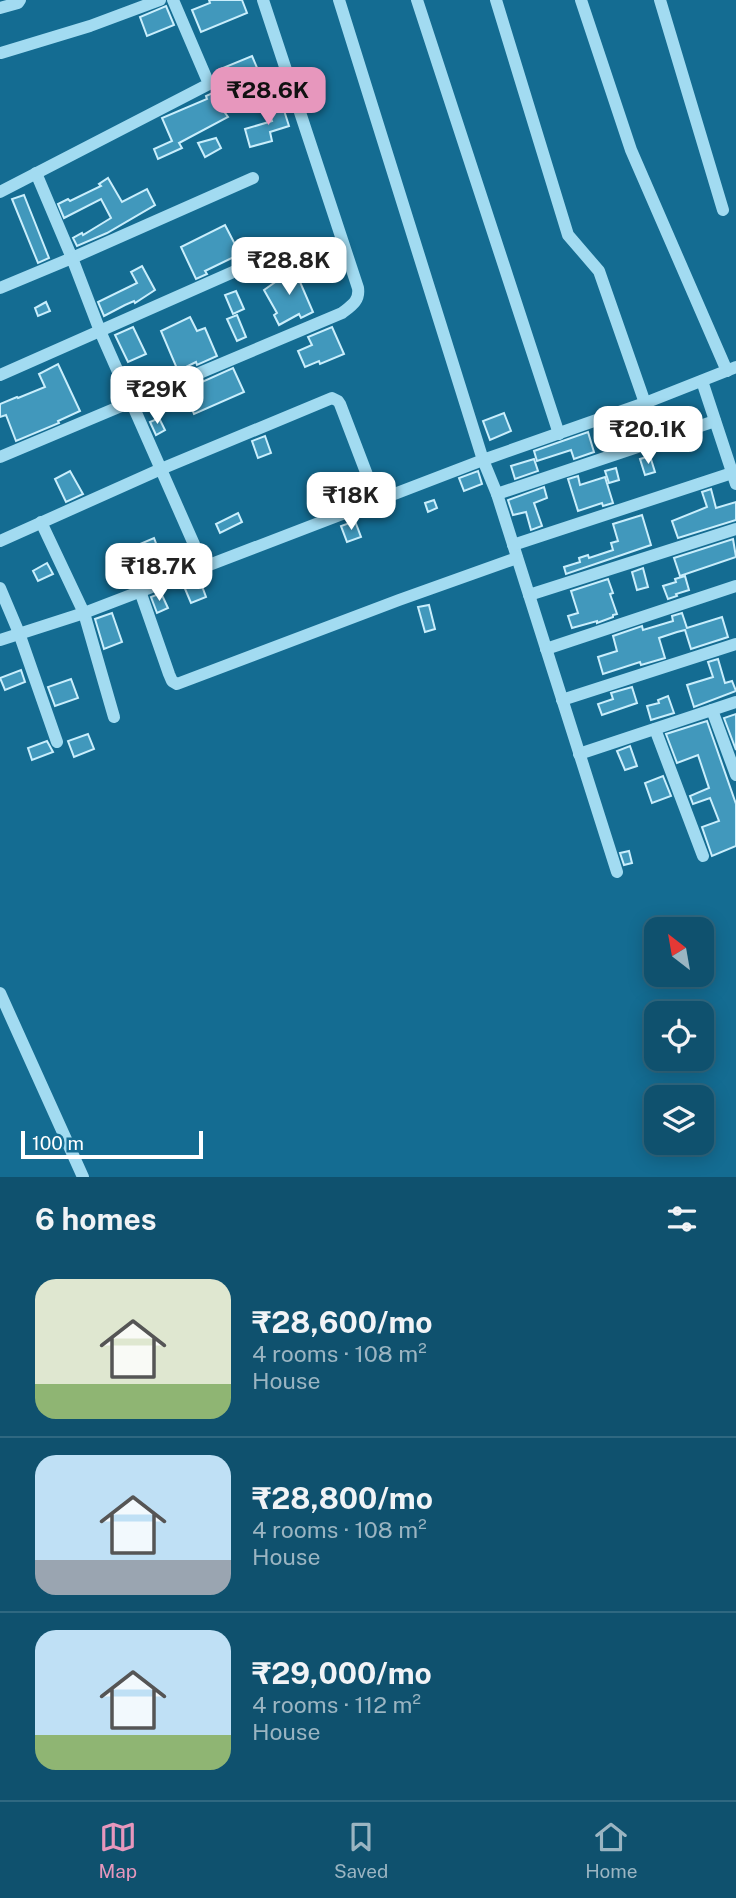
<!DOCTYPE html>
<meta charset="utf-8">
<style>
body{margin:0;font-family:"Public Sans",sans-serif;background:#185773;color:#f1f3f6;height:100vh;display:flex;flex-direction:column;font-size:26px;white-space:nowrap}
*{box-sizing:border-box;margin:0}
p{font-size:23px;color:#9bb5c2}
.icon{flex:none;width:38px;height:38px;fill:none;stroke:currentColor;stroke-width:2;stroke-linecap:round;stroke-linejoin:round}
.map{position:relative;height:1177px;overflow:hidden}
.panel{display:flex;flex-direction:column;background:#0f516e;flex:1}
.panel>*{flex:none}
.needle{width:46px;rotate:329deg}
.fabs{position:absolute;left:644px;top:917px;display:grid;gap:14px}
.fabs a{display:grid;place-items:center;width:70px;height:70px;border-radius:14px;background:#0f516e;box-shadow:0 4px 18px #0003,0 0 0 2px #2f6881;font-size:35px}
.scale{position:absolute;left:21px;bottom:18px;width:182px;box-sizing:border-box;padding-left:7px;border:4px solid #fff;border-top:0;font-size:19px;line-height:24px;white-space:nowrap;color:#fff;-webkit-text-stroke:5px #146c92;paint-order:stroke}
.price{position:absolute;translate:-50% -60px;padding:0 16px;border-radius:14px;background:#fff;color:#222;font-size:23px;line-height:46px;filter:drop-shadow(0 2px 4px #0008)}
.price::after{content:'';position:absolute;left:50%;top:42px;width:21px;height:16px;margin-left:-10px;background:inherit;clip-path:polygon(0 0,100% 0,50% 100%)}
.price.active{background:#e797bd;color:#111}
ul{padding:0;list-style:none}
li{display:flex;align-items:center;gap:21px;height:175px;padding:0 35px}
li+li{border-top:2px solid #2f6881}
li span{display:grid;place-items:center;flex:none;width:196px;height:140px;border-radius:21px;color:#555}
li>.icon{margin-inline-start:auto}
span .icon{width:84px;height:84px;fill:#fffc;stroke-width:1}
li b{font-size:30px}
h2{display:flex;justify-content:space-between;align-items:center;height:84px;padding:0 35px;font-size:30px}
.tabs{display:flex;justify-content:space-around;align-items:center;height:98px;border-top:2px solid #2f6881;background:#0f516e;font-size:19px;color:#9bb5c2}
.tabs a{display:grid;justify-items:center;gap:4px}
.tabs .active{color:#e797bd}
.map>svg:first-child{display:block}
.building{fill:#4198bc;stroke:#c9eefc;stroke-width:2}
.lines{fill:none;stroke-linecap:round;stroke-linejoin:round}
.minor{stroke:#a2dbf1;stroke-width:12}
</style>
<div class="map">
<svg width="736" height="1177" viewBox="0 0 736 1177">
<rect width="100%" height="100%" fill="#146c92"/>
<g class="building">
<polygon points="209,0 242,0 247,13 201,32 192,10 210,3"/>
<polygon points="166,6 174,25 147,36 140,17"/>
<polygon points="252,56 261,77 226,91 218,70"/>
<polygon points="217,91 226,108 223,110 228,117 179,143 182,148 158,159 154,149 172,141 162,118 207,99 206,96"/>
<polygon points="282,104 289,126 270,132 272,141 250,147 245,129 272,121 268,109"/>
<polygon points="216,138 221,148 205,157 198,143"/>
<polygon points="108,178 122,202 147,189 155,205 107,233 77,246 73,238 82,233 83,235 111,218 101,199 64,218 58,204 68,199 70,201 101,186 99,184"/>
<polygon points="24,195 49,258 38,263 12,199"/>
<polygon points="225,225 240,254 205,271 207,274 196,279 181,247"/>
<polygon points="142,266 155,290 135,303 134,301 125,305 104,316 98,302 137,283 131,272"/>
<polygon points="304,269 309,278 300,282 313,312 301,318 299,314 279,325 274,315 277,313 264,290 284,276"/>
<polygon points="236,291 244,309 233,314 225,295"/>
<polygon points="46,302 50,311 38,316 35,308"/>
<polygon points="237,315 246,337 237,341 227,319"/>
<polygon points="190,317 197,331 205,328 217,356 197,365 196,362 178,371 161,331"/>
<polygon points="133,327 146,354 128,362 115,335"/>
<polygon points="332,327 344,354 320,364 319,361 305,367 298,351 312,345 308,337"/>
<polygon points="58,364 80,411 58,421 59,423 16,441 6,415 0,417 0,404 17,397 18,398 45,387 39,374"/>
<polygon points="233,368 244,392 194,414 184,390"/>
<polygon points="504,413 511,431 490,440 483,421"/>
<polygon points="159,418 165,430 156,435 150,422"/>
<polygon points="588,432 594,452 574,459 571,450 537,461 534,451"/>
<polygon points="265,436 271,453 258,458 252,441"/>
<polygon points="650,456 655,472 645,475 640,459"/>
<polygon points="534,459 538,471 515,479 511,466"/>
<polygon points="616,468 619,480 609,483 605,471"/>
<polygon points="70,471 83,494 66,502 55,479"/>
<polygon points="478,471 482,484 464,491 459,478"/>
<polygon points="578,476 580,485 605,477 613,503 603,506 602,503 578,511 568,479"/>
<polygon points="544,487 547,498 534,503 542,526 531,530 526,512 513,515 508,500"/>
<polygon points="711,489 716,508 736,502 736,520 678,538 672,521 707,507 702,492"/>
<polygon points="434,500 437,508 428,512 425,503"/>
<polygon points="238,513 242,522 220,533 216,524"/>
<polygon points="642,515 651,545 566,574 564,567 580,562 579,558 588,555 589,558 613,550 611,543 618,541 613,524"/>
<polygon points="355,521 361,537 347,542 341,526"/>
<polygon points="154,538 157,546 137,556 133,547"/>
<polygon points="733,539 736,557 680,576 674,558"/>
<polygon points="47,563 53,574 38,581 33,571"/>
<polygon points="643,568 648,587 637,590 632,572"/>
<polygon points="685,576 689,590 676,594 677,596 668,599 663,586 676,582 675,579"/>
<polygon points="199,578 206,597 191,603 183,584"/>
<polygon points="608,579 613,593 610,594 617,614 613,615 613,617 597,623 597,621 572,628 568,616 578,613 571,591"/>
<polygon points="161,593 168,608 157,613 151,597"/>
<polygon points="429,605 435,629 425,632 418,607"/>
<polygon points="112,613 122,642 104,649 95,619"/>
<polygon points="682,613 687,628 722,617 728,637 691,649 685,630 677,632 659,638 665,658 641,665 640,662 603,674 598,657 617,651 613,636 642,626 643,630 673,621 672,616"/>
<polygon points="718,659 725,683 732,681 736,691 694,707 687,685 713,677 708,662"/>
<polygon points="21,670 25,682 5,690 0,678"/>
<polygon points="71,679 78,698 55,706 48,687"/>
<polygon points="632,687 637,703 602,715 598,704 613,699 611,693"/>
<polygon points="668,696 674,713 651,720 647,706 659,703 658,700"/>
<polygon points="736,714 736,750 724,718"/>
<polygon points="707,721 736,804 736,846 712,856 702,827 719,821 710,798 693,804 690,796 709,788 698,755 677,763 666,734"/>
<polygon points="88,734 94,749 74,757 68,741"/>
<polygon points="47,741 53,752 32,760 28,748"/>
<polygon points="630,746 637,766 625,770 617,751"/>
<polygon points="663,776 671,796 652,803 645,783"/>
<polygon points="629,851 632,863 624,865 620,853"/>
</g>
<g class="lines">
<g class="minor">
<polyline points="339,0 483,460 497,494 617,872"/>
<polyline points="417,0 559,434"/>
<polyline points="496,0 568,235 599,271 645,403"/>
<polyline points="581,0 631,150 727,371"/>
<polyline points="660,0 723,210"/>
<polyline points="0,8 18,3 20,0"/>
<polyline points="1,53 90,26 160,0"/>
<polyline points="36,173 72,258 253,178"/>
<polyline points="0,192 209,84 173,0"/>
<polyline points="0,288 72,258 100,331 204,567"/>
<polyline points="0,375 283,250"/>
<polyline points="702,381 736,484"/>
<path d="M0 457 342 313C351 306 360 301 358 288L263 0"/>
<polyline points="497,494 715,421"/>
<polyline points="41,522 84,613 114,717"/>
<polyline points="0,541 161,469 332,398 338,401 340,404 377,501"/>
<polyline points="513,545 732,473"/>
<polyline points="0,588 19,633 57,742"/>
<polyline points="140,591 169,674 172,681 177,684 399,600 517,558"/>
<polyline points="529,595 736,529"/>
<polyline points="0,640 84,613 483,460 645,403 736,367"/>
<polyline points="546,649 736,586"/>
<polyline points="562,700 736,644"/>
<polyline points="712,710 736,775"/>
<polyline points="655,729 703,856"/>
<polyline points="579,754 736,702"/>
<polyline points="0,993 83,1177"/>
</g>
</g>
</svg>
<div class="fabs">
<a><svg class="needle" viewBox="-14 -14 28 28"><path d="M0-13l5 13h-10z" fill="#e53935"/><path d="M0 13l5-13h-10z" fill="#9bb5c2"/></svg></a>
<a><svg class="icon" aria-label="locate" viewBox="0 0 24 24"><circle cx="12" cy="12" r="6"/><path d="M12 2v4M12 18v4M2 12h4M18 12h4"/></svg></a>
<a><svg class="icon" aria-label="layers" viewBox="0 0 24 24"><path d="M12 4l9 5-9 5-9-5zM3 14l9 5 9-5"/></svg></a>
</div>
<div class="scale">100 m</div>
<b class="price active" style="left:268px;top:127px">₹28.6K</b>
<b class="price" style="left:289px;top:297px">₹28.8K</b>
<b class="price" style="left:157px;top:426px">₹29K</b>
<b class="price" style="left:648px;top:466px">₹20.1K</b>
<b class="price" style="left:351px;top:532px">₹18K</b>
<b class="price" style="left:159px;top:603px">₹18.7K</b>
</div>
<section class="panel">
<h2>6 homes<svg class="icon" aria-label="filters" viewBox="0 0 24 24"><path d="M4 7h16M4 17h16"/><circle cx="9" cy="7" r="2"/><circle cx="15" cy="17" r="2"/></svg></h2>
<ul>
<li><span style="background:linear-gradient(#dfe7d0 75%,#8fb573 0)"><svg class="icon" aria-label="home" viewBox="0 0 24 24"><path d="M3 11l9-7 9 7M6 9v11h12V9"/></svg></span><div><b>₹28,600/mo</b><p>4 rooms · 108 m²</p><p>House</p></div></li>
<li><span style="background:linear-gradient(#bfe0f5 75%,#9aa5b1 0)"><svg class="icon" aria-label="home" viewBox="0 0 24 24"><path d="M3 11l9-7 9 7M6 9v11h12V9"/></svg></span><div><b>₹28,800/mo</b><p>4 rooms · 108 m²</p><p>House</p></div></li>
<li><span style="background:linear-gradient(#bfe0f5 75%,#8fb573 0)"><svg class="icon" aria-label="home" viewBox="0 0 24 24"><path d="M3 11l9-7 9 7M6 9v11h12V9"/></svg></span><div><b>₹29,000/mo</b><p>4 rooms · 112 m²</p><p>House</p></div></li>
</ul>
</section>
<nav class="tabs">
<a class="active"><svg class="icon" aria-label="map" viewBox="0 0 24 24"><path d="M3 6l6-2 6 2 6-2v14l-6 2-6-2-6 2zM9 4v14M15 6v14"/></svg>Map</a>
<a><svg class="icon" aria-label="saved" viewBox="0 0 24 24"><path d="M7 4h10v16l-5-4-5 4z"/></svg>Saved</a>
<a><svg class="icon" aria-label="home" viewBox="0 0 24 24"><path d="M3 11l9-7 9 7M6 9v11h12V9"/></svg>Home</a>
</nav>
